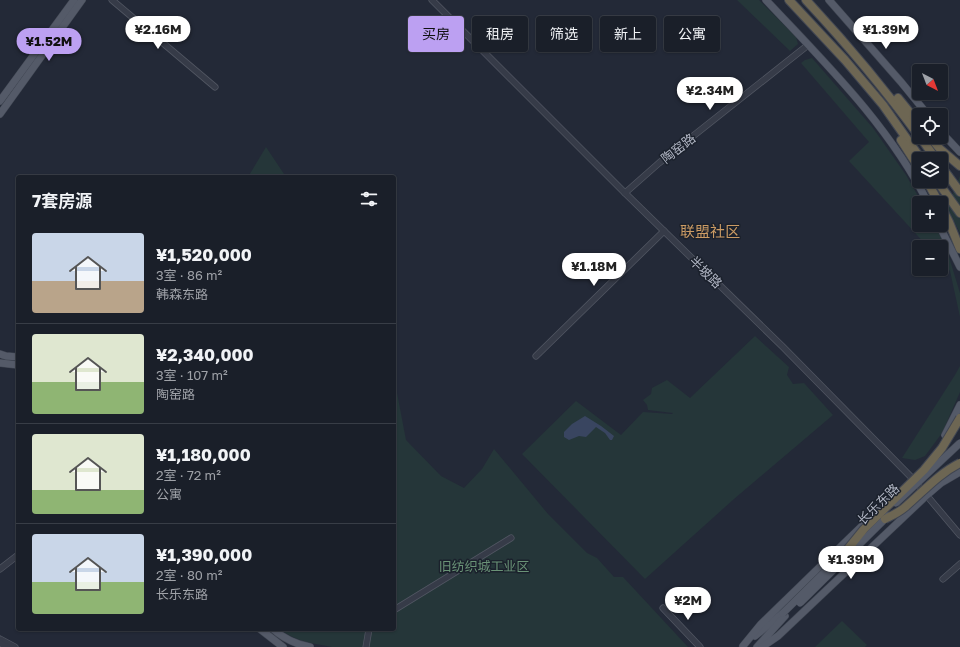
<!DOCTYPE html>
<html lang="zh">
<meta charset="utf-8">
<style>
body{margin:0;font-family:"Golos Text","Noto Sans SC",sans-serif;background:#232731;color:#f1f3f6;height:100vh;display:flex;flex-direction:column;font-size:15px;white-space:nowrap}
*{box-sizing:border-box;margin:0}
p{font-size:13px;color:#9fa2a8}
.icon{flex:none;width:22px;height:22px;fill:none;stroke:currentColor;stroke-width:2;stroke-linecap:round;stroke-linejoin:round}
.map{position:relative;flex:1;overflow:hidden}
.sheet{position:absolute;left:16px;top:175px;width:380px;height:456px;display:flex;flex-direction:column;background:#1a1f29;border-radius:4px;box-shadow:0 1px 3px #0004,0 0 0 1px #383d46}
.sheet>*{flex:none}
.top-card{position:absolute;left:408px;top:16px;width:380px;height:36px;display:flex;gap:8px}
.needle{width:26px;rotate:138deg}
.controls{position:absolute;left:912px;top:64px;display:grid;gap:8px}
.controls a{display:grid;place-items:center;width:36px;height:36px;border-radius:4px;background:#1a1f29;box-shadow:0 1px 3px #0004,0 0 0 1px #383d46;font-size:20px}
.price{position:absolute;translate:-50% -34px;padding:0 9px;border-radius:14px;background:#fff;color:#222;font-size:13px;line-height:26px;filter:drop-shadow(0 1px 2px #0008)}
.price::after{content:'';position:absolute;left:50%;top:24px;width:12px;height:9px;margin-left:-6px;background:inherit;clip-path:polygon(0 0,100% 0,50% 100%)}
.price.current{background:#bca0f2;color:#111}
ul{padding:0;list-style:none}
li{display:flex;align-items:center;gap:12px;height:100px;padding:0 16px}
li+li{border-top:1px solid #383d46}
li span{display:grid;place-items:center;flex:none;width:112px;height:80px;border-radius:4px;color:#555}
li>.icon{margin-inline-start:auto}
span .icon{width:48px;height:48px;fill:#fffc;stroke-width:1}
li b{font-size:17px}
h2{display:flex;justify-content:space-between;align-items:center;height:48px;padding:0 16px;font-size:17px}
.tag{padding:0 14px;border-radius:4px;background:#1a1f29;box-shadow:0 1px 3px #0004,0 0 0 1px #383d46;font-size:14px;line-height:36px}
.tag.current{background:#bca0f2;color:#111}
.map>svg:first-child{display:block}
.green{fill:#253639}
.water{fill:#394560}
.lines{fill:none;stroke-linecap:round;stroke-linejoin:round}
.minor-casing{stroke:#515662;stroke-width:7}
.major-casing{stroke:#3f4551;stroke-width:8}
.highway-casing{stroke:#414652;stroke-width:10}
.minor{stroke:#363b48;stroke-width:5.5}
.major{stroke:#545a68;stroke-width:7}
.highway{stroke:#6d6653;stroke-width:8}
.major-bridge-casing{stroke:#3f4551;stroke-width:8;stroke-linecap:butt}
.highway-bridge-casing{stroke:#414652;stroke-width:10;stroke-linecap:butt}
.major-bridge{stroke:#545a68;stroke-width:7}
.highway-bridge{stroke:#6d6653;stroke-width:8}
.labels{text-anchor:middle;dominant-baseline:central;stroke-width:3;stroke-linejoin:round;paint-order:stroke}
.street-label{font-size:13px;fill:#b1b6c4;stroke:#1b212c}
.park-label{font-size:13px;fill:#6a9377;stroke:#1b212c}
.quarter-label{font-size:15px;fill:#cb9b64;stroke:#1b212c}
</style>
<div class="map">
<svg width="960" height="647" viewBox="0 0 960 647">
<rect width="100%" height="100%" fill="#232937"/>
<g class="green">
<polygon points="737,0 759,0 796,37 798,44 790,51"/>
<polygon points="812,58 873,128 906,175 922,203 919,203 919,225 934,225 946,247 960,293 960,317 950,271 941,261 941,247 928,247 849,161 869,142 801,63 805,60"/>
<polygon points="266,147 286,177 248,177"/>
<polygon points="960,176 960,233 947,208"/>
<polygon points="755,336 789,367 787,375 793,384 804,383 833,415 734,499 645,579 522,454 576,401 621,435 643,412 672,414 673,413 648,410 647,405 643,400 651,394 652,388 667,380 690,398"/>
<polygon points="960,366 960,392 942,433 925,456 915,460 902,458 955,375"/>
<path d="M394 377 406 440 441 476 464 488 482 469 494 449 548 514 587 553 597 558 614 577H623L688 647H332C315 644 294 641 280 629H394Z"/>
<polygon points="842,621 867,645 865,647 815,647"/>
</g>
<polygon class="water" points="585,416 601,426 614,436 612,440 610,440 605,433 596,427 586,437 579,436 569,440 564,437 564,432 572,424"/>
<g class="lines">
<defs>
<g id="minor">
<polyline points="112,0 215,87"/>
<polyline points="432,0 625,193 783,347 912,478 960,535"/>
<polyline points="625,193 659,163 808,45"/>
<polyline points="536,356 664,231"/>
<polyline points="0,569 18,555"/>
<polyline points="943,579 960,564"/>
<polyline points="663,608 700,647"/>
<polyline points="394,610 511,538"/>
<polyline points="0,639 15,647"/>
<polyline points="0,643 7,647"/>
<polyline points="366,647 369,629"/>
</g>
<g id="major">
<path d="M766 0C825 63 889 125 928 203"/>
<polyline points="829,0 901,82 928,115"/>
<polyline points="0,101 74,0"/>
<polyline points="0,114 82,0"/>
<polyline points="941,132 960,152"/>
<polyline points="939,225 960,267"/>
<polyline points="0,354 6,356 18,357"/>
<polyline points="0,363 18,365"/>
<polyline points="945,435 960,405"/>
<polyline points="260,629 283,647"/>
<path d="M273 629C284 639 295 644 310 647"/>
<polyline points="755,636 783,613"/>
<polyline points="743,646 761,624 866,522"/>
<polyline points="757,647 785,616"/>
<polyline points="762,647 778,636 927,495 941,483 960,472"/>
</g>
<g id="highway">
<polyline points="789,0 845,60 883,105 921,159"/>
<path d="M806 0C846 43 884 88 919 136"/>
<polyline points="898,98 919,124"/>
<polyline points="920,137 936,159"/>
<polyline points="930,137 940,149 960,166"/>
<polyline points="901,140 919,168"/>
<polyline points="941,166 960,192"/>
<polyline points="927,181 939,203"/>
<polyline points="937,181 960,213"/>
<polyline points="941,206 949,222 960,249"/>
</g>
</defs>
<use href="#minor" class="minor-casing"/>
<use href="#major" class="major-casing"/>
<use href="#highway" class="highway-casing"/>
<use href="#minor" class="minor"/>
<use href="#major" class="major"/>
<use href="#highway" class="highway"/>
<defs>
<g id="major-bridge">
<polyline points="896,503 960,443"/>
<polyline points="800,603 888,516"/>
<polyline points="783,613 851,546"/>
</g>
<g id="highway-bridge">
<path d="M885 519C891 516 898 513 904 508 923 492 938 474 960 463"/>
<polyline points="847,550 864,529 924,470 942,448 960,418"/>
</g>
</defs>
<use href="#major-bridge" class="major-bridge-casing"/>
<use href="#highway-bridge" class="highway-bridge-casing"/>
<use href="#major-bridge" class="major-bridge"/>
<use href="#highway-bridge" class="highway-bridge"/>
</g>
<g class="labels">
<g class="street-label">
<text transform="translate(678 148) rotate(-38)">陶窑路</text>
<text transform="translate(706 272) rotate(44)">半坡路</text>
<text transform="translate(878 504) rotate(-44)">长乐东路</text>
</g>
<g class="park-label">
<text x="484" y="566">旧纺织城工业区</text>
</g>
<g class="quarter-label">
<text x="710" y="231">联盟社区</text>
</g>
</g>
</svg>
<div class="controls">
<a><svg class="needle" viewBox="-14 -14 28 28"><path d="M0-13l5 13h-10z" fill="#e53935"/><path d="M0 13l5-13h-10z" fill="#9fa2a8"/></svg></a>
<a><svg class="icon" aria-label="locate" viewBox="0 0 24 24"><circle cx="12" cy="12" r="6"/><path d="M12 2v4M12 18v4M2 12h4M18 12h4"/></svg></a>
<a><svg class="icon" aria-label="layers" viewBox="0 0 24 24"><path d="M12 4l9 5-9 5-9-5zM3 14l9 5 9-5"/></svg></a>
<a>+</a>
<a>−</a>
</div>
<b class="price" style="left:158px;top:50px">¥2.16M</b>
<b class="price" style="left:886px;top:50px">¥1.39M</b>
<b class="price current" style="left:49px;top:62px">¥1.52M</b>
<b class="price" style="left:710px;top:111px">¥2.34M</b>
<b class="price" style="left:594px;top:287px">¥1.18M</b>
<b class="price" style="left:851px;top:580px">¥1.39M</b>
<b class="price" style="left:688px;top:621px">¥2M</b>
<div class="top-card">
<a class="tag current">买房</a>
<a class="tag">租房</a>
<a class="tag">筛选</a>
<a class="tag">新上</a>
<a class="tag">公寓</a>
</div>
<section class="sheet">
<h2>7套房源<svg class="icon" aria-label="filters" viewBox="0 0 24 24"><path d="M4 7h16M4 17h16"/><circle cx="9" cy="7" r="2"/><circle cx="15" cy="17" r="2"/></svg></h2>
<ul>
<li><span style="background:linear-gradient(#c9d6e8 60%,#b9a48a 0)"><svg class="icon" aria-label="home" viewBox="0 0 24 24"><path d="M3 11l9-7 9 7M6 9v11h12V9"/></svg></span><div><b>¥1,520,000</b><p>3室 · 86 m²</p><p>韩森东路</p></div></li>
<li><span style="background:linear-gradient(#dfe7d0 60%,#8fb573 0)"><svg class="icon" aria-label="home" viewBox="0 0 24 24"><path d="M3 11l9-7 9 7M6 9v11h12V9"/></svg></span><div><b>¥2,340,000</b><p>3室 · 107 m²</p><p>陶窑路</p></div></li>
<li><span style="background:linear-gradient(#dfe7d0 70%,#8fb573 0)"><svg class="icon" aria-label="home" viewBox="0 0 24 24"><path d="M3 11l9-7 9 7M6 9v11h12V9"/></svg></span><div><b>¥1,180,000</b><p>2室 · 72 m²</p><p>公寓</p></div></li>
<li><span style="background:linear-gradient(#c9d6e8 60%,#8fb573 0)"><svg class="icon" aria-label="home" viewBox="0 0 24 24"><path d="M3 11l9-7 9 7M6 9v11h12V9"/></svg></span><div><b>¥1,390,000</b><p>2室 · 80 m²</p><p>长乐东路</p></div></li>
</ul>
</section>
</div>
